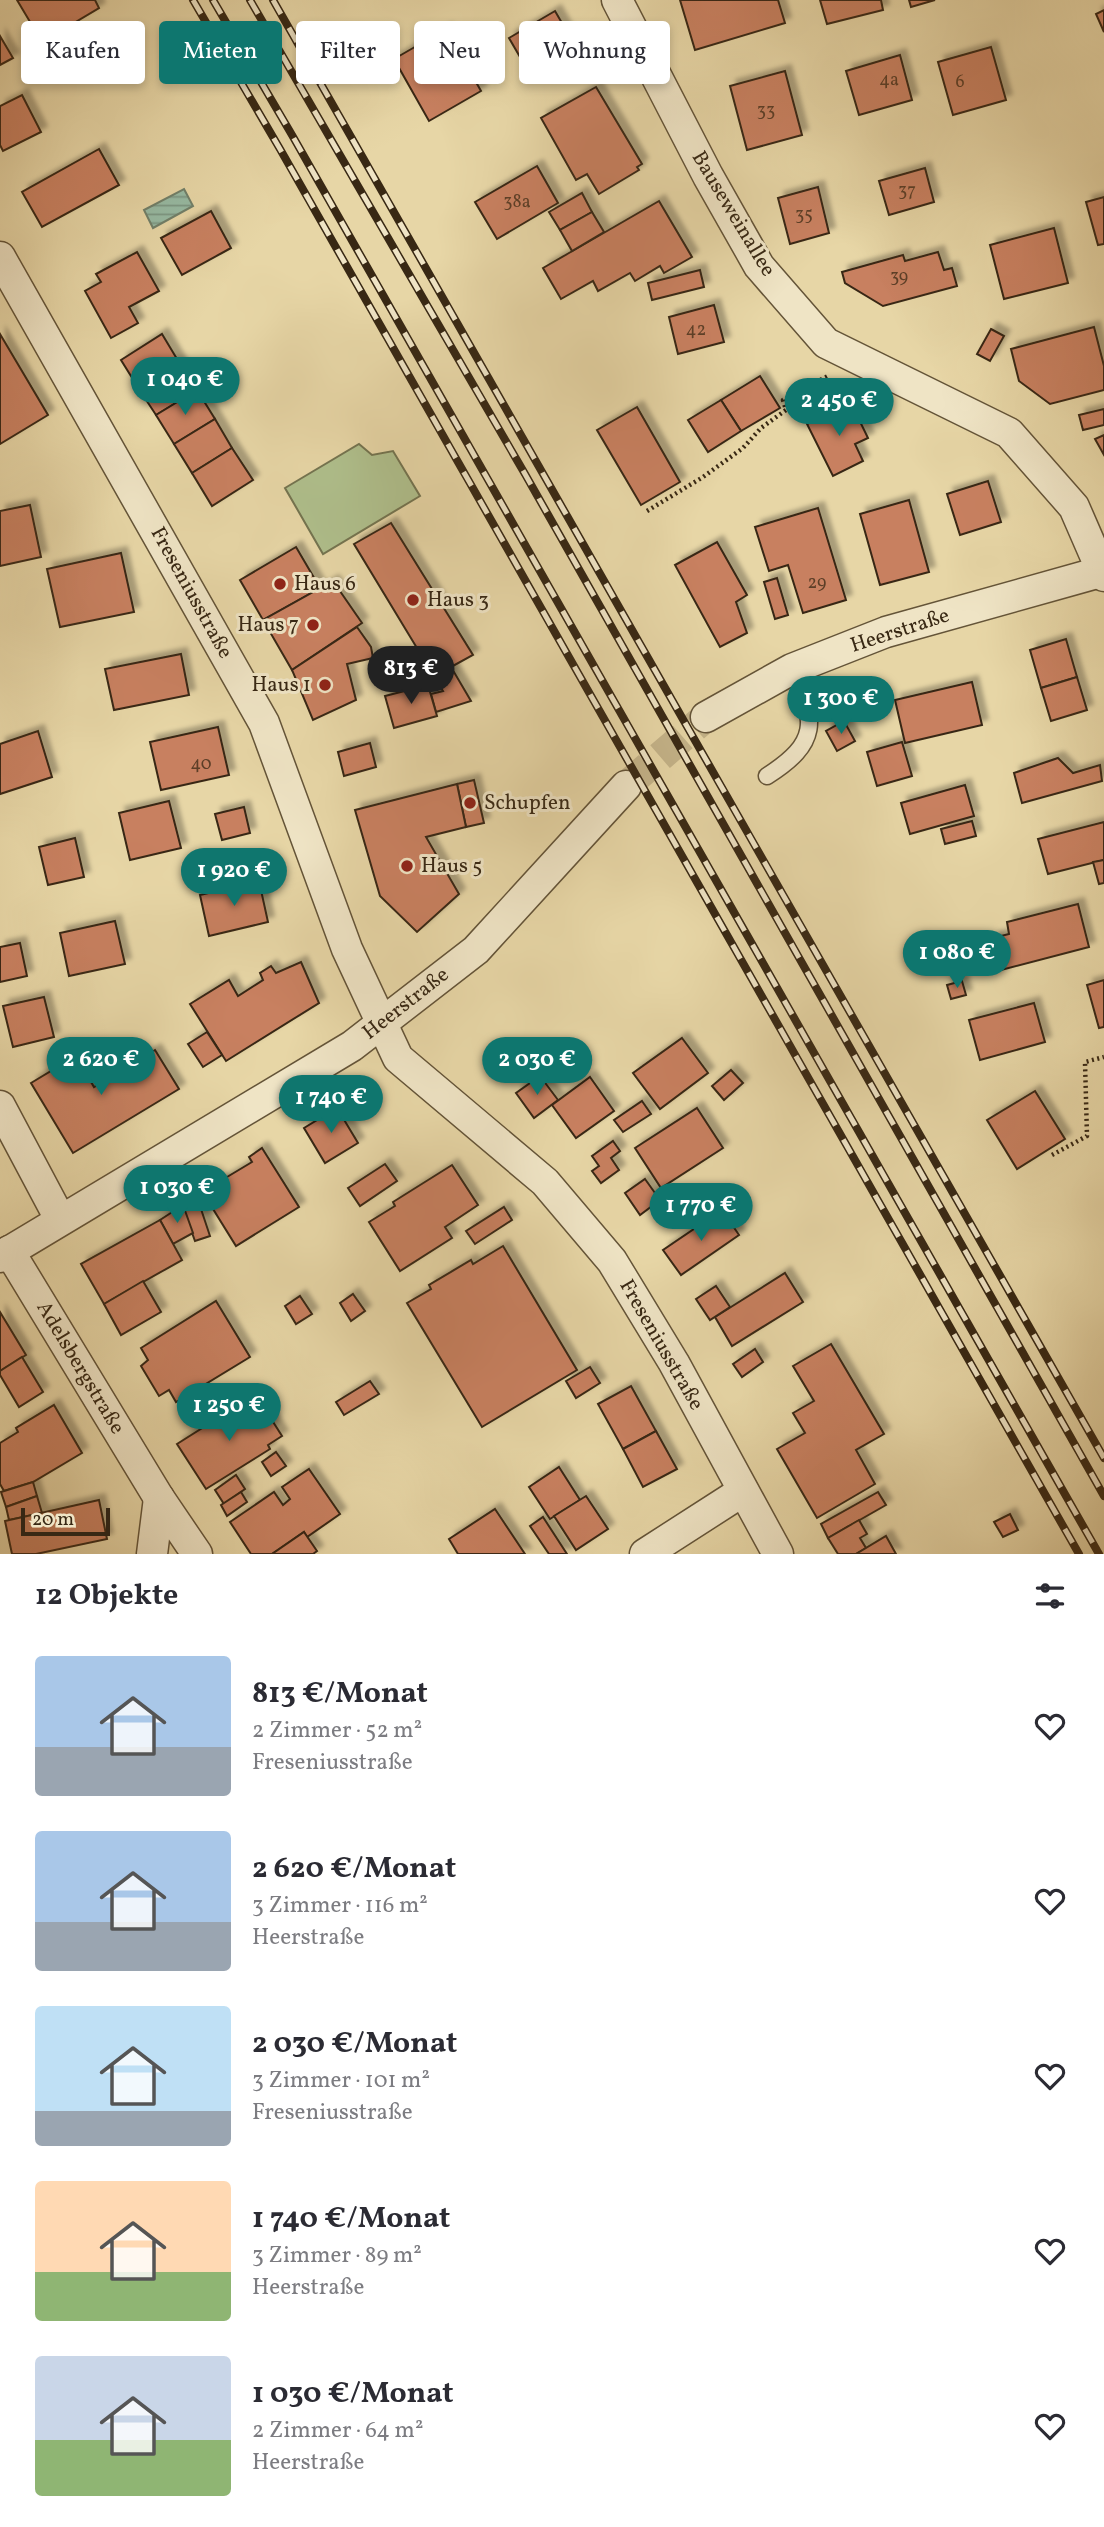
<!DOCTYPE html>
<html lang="de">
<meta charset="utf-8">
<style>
body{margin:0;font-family:Vollkorn,serif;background:#f7f7f7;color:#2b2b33;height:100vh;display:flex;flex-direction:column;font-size:26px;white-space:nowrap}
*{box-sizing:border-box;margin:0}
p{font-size:23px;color:#7c7c81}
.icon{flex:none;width:38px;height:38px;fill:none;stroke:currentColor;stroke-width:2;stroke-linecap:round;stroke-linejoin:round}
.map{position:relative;height:1554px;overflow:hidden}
.sheet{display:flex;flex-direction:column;background:#fff;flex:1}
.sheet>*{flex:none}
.guide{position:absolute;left:21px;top:21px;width:700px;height:63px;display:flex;gap:14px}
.scale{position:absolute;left:21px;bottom:18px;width:89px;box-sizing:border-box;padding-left:7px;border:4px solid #382814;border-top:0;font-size:19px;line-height:24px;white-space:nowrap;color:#382814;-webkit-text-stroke:5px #efe4c5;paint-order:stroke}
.price{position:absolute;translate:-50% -60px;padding:0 16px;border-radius:24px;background:#0f766e;color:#fff;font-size:23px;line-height:46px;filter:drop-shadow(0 2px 4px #0008)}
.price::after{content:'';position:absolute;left:50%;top:42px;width:21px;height:16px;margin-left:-10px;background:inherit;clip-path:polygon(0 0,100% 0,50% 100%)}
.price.current{background:#222;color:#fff}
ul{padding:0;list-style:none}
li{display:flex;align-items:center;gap:21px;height:175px;padding:0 35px}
li span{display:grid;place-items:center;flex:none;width:196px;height:140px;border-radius:7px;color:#555}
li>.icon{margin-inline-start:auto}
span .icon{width:84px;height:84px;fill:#fffc;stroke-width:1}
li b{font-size:30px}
h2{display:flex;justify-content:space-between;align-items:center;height:84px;padding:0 35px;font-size:30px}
.tag{padding:0 24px;border-radius:7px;background:#fff;box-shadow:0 4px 10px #0003;font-size:24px;line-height:63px}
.tag.current{background:#0f766e;color:#fff}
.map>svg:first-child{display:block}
.grass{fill:#afbf8c;stroke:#747450;stroke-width:2}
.water{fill:url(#water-rules);stroke:#71806a;stroke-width:2}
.building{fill:#c88060;stroke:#382814;stroke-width:2;filter:url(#shadow)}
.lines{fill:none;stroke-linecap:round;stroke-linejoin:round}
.street-tunnel{stroke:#c4b389;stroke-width:30;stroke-dasharray:30 15;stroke-linecap:butt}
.lane-casing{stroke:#645438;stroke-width:19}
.street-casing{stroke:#645438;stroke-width:33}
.path{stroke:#382814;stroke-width:4.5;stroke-dasharray:2 3.5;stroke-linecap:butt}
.lane{stroke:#efe4c5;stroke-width:16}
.street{stroke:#efe4c5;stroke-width:30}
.rail-casing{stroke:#382814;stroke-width:8}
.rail{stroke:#efe4c5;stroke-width:5;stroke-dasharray:16;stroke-linecap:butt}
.poi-dot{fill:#8f2418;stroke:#efe4c5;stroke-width:2.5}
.labels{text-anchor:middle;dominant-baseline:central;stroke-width:6;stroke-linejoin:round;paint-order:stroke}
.number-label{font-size:18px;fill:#5c3e27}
.street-label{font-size:21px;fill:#382814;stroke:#efe4c5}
.poi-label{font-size:21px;fill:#382814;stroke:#efe4c5;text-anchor:start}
</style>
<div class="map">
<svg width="1104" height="1554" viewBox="0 0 1104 1554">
<defs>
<pattern id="water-rules" width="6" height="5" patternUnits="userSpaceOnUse" patternTransform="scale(1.75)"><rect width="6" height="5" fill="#97baa3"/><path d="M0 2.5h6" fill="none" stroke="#7c9784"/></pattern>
<filter id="shadow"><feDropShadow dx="6" dy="-6" stdDeviation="2" flood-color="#0004"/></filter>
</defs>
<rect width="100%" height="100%" fill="#e7d6a6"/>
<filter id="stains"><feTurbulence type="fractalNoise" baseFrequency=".00286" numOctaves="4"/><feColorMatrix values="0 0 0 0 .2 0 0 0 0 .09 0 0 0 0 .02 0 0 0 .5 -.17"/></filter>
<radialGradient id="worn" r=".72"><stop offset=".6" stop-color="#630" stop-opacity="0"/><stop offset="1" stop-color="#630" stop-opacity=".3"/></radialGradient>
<polygon class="grass" points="359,444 372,455 393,451 420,496 323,554 285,488"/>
<polygon class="water" points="184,189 193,206 153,228 144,210"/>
<g class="building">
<polygon points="17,0 95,0 99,8 42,42"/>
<polygon points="680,0 778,0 785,23 695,50"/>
<polygon points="820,0 881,0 883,10 827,24"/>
<polygon points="909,0 935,0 911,7"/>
<polygon points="1104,10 1104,32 1096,14"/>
<polygon points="555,11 577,49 531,76 509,38"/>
<polygon points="446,29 481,91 429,121 394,59"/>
<polygon points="0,36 13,58 0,65"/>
<polygon points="991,47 1006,100 953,115 938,62"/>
<polygon points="900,55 912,100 859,115 846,71"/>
<polygon points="785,71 802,135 747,150 730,86"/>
<polygon points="596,87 642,164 637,167 639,170 599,194 587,174 576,180 541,118"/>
<polygon points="22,95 41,132 3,151 0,145 0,106"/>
<polygon points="99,149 119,185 42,227 22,192"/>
<polygon points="537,166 558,203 497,239 475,202"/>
<polygon points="925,168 934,202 889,215 879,181"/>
<polygon points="818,187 829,233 790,244 778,198"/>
<polygon points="582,193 592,212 560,230 549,212"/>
<polygon points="1104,197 1104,244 1098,245 1086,202"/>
<polygon points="659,201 692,257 664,273 660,266 635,281 630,273 598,291 593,281 561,299 543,268"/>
<polygon points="211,211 231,248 182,275 161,238"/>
<polygon points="592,212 604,232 572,251 560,230"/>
<polygon points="1054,228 1068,283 1004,299 990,245"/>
<polygon points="137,252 159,291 129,307 138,323 111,338 85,291 101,282 96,274"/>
<polygon points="938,252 944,270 952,268 957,286 883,306 845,283 842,272 903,255 905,261"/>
<polygon points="700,270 704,287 652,300 648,283"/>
<polygon points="714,305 724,342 678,354 669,317"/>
<polygon points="1094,327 1104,366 1104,390 1050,404 1019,381 1011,349"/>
<polygon points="991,329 1004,336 990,361 977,354"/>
<polygon points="0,334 48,415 0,444"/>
<polygon points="162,334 180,364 139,389 121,360"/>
<polygon points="180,364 197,390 156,415 139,389"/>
<polygon points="760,376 780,408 741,431 721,400"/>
<polygon points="197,390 215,419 174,444 156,415"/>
<polygon points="721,400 741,431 708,452 688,420"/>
<polygon points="851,403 868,438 855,444 863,461 833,476 807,424"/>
<polygon points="637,407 680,482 641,505 597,430"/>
<polygon points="1104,409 1104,425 1083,430 1079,415"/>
<polygon points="215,419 232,448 192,473 174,444"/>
<polygon points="1104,435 1104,455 1095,439"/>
<polygon points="232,448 253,480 212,506 192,473"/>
<polygon points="988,481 1001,522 960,535 947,494"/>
<polygon points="909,500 929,572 880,585 860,514"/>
<polygon points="30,505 41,557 0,566 0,511"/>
<polygon points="818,508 846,600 803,613 788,565 769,571 755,527"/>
<polygon points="391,523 473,655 451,667 471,701 436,712 431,694 443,691 354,544"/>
<polygon points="717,542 747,595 736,602 747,633 720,647 675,565"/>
<polygon points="296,547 320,588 263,620 240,580"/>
<polygon points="121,553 134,612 60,627 47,569"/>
<polygon points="777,578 788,615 775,619 764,582"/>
<polygon points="333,581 362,623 292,670 263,620"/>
<polygon points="357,627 371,647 373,658 347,664 356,700 313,720 292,670"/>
<polygon points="1066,639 1077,677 1041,688 1030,650"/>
<polygon points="181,654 189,695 114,710 105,669"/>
<polygon points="1077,677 1087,710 1051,721 1041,688"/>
<polygon points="972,682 982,725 905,743 895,700"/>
<polygon points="428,685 437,716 394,728 385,696"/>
<polygon points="844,721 855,741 837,751 826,731"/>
<polygon points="218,727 229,775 161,790 150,742"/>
<polygon points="38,731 52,777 0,794 0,744"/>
<polygon points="902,742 912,776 877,786 867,752"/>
<polygon points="370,743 376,767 344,776 338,752"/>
<polygon points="1058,758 1073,773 1100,765 1102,781 1022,803 1014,773"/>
<polygon points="474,780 484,823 466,827 457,784"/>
<polygon points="457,784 466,827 426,837 459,894 417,932 380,896 355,810"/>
<polygon points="965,785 974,816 910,834 901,803"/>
<polygon points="169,801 181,848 130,860 119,813"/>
<polygon points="244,807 250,833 222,840 215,814"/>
<polygon points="972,821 976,836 945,844 941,829"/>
<polygon points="1104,822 1104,860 1048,874 1038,839"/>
<polygon points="75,838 84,877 48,885 39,847"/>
<polygon points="1104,860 1104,883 1099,884 1093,862"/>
<polygon points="259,881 268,922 209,936 200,895"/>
<polygon points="1078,904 1089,947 1001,970 993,938 1009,934 1007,922"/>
<polygon points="115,921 125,964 69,976 60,933"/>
<polygon points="20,943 27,976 0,982 0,947"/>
<polygon points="301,962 319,1003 226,1061 190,1004 229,980 238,996 263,980 260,973 271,966 276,973"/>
<polygon points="1104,980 1104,1027 1099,1028 1087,985"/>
<polygon points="962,981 966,995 951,999 947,985"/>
<polygon points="44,997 54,1037 13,1047 3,1006"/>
<polygon points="1034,1003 1045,1042 980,1060 969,1020"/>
<polygon points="207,1032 222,1055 203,1067 188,1044"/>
<polygon points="682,1038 708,1073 660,1109 633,1073"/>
<polygon points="155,1050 179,1089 73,1153 31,1083 76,1056 94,1087"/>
<polygon points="731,1070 743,1083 724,1100 712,1086"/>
<polygon points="540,1076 558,1100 534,1118 516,1093"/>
<polygon points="590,1077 614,1111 576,1138 552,1105"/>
<polygon points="1035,1091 1065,1139 1017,1169 987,1120"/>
<polygon points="642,1101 651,1114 623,1132 614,1120"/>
<polygon points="337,1108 358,1143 325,1163 304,1128"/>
<polygon points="697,1108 723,1148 661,1188 635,1148"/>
<polygon points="613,1141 620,1151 611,1158 619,1170 601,1183 592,1171 599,1166 592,1156"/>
<polygon points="262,1148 299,1207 236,1246 200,1188 214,1179 217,1183 252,1162 249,1157"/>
<polygon points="385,1164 397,1181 360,1206 348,1188"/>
<polygon points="452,1165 478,1205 445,1227 452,1238 400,1271 369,1222 395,1206 393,1202"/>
<polygon points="645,1179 660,1200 640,1215 625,1193"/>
<polygon points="199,1203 210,1236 195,1241 183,1208"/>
<polygon points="183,1205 193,1233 173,1244 160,1220"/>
<polygon points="504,1207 512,1220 475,1244 466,1231"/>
<polygon points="722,1210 739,1235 681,1275 663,1250"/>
<polygon points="160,1220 182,1260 104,1304 81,1264"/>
<polygon points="503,1246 577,1370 482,1427 407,1303 431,1289 429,1285 471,1260 473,1264"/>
<polygon points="785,1273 803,1302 732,1346 715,1317"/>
<polygon points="143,1281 161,1312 121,1335 104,1304"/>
<polygon points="716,1286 730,1307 710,1320 696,1299"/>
<polygon points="353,1294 365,1311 351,1321 340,1303"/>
<polygon points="300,1296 312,1314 296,1324 285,1306"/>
<polygon points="216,1301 250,1357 176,1402 169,1390 159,1396 141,1366 148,1360 141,1348"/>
<polygon points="0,1312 26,1355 0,1371"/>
<polygon points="831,1344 884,1434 856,1450 875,1484 817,1518 777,1449 805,1433 793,1413 814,1401 793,1366"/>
<polygon points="755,1349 763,1362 742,1377 733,1364"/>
<polygon points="22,1357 43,1392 19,1407 0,1375 0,1371"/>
<polygon points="590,1367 600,1383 576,1398 566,1381"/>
<polygon points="370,1381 379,1394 344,1415 336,1402"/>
<polygon points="631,1386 656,1431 623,1449 598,1404"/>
<polygon points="242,1403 247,1412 261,1403 282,1436 268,1445 270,1449 206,1489 177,1444"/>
<polygon points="54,1405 82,1453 33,1482 4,1491 0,1484 0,1443 18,1432 16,1428"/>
<polygon points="656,1431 677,1469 643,1487 623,1449"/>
<polygon points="276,1452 286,1466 271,1476 262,1462"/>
<polygon points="559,1467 580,1500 550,1519 529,1487"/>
<polygon points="309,1469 340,1514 307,1537 304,1532 272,1554 251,1554 230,1522 274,1492 283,1505 290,1499 282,1487"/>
<polygon points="236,1475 245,1489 224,1504 215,1490"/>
<polygon points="33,1482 37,1496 6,1507 1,1492"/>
<polygon points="241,1492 247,1502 227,1516 221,1505"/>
<polygon points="878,1492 886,1505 828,1538 821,1524"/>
<polygon points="37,1496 42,1513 9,1520 6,1507"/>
<polygon points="586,1496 608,1529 576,1550 554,1516"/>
<polygon points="99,1500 107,1539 36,1554 12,1554 5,1521"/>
<polygon points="495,1509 525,1554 458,1554 449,1539"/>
<polygon points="1010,1514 1018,1530 1003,1537 994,1522"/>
<polygon points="543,1517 567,1554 549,1554 530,1526"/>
<polygon points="859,1520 867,1534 860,1538 866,1548 856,1554 838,1554 828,1538"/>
<polygon points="304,1532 317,1551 313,1554 272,1554"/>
<polygon points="886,1536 896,1554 856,1554"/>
</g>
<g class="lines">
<polyline class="street-tunnel" points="626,786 706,717"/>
<defs>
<path id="lane" d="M767 776C819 743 817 721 792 669"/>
<g id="street">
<polyline points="617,0 708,176 759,266 826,343 1009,433 1074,507 1104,576"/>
<polyline points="0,257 264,723 347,949 398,1058 545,1182 612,1261 674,1363 778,1554"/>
<polyline points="706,717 792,669 886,632 1104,571"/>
<polyline points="0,1106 60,1219"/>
<polyline points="9,1251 159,1498 197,1554"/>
<polyline points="0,1257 352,1046 476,950 626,786"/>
<polyline points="152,1554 159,1498"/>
<polyline points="645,1554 743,1491"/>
</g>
</defs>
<use href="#lane" class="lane-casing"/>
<use href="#street" class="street-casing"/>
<g class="path">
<polyline points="647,511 703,477 743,448 761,428 786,410 783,400 828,376"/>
<polyline points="1052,1155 1087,1136 1085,1062 1104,1057"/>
</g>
<use href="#lane" class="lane"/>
<use href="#street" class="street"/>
<defs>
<g id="rail">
<polyline points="193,0 280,149 1079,1554"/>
<polyline points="213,0 292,135 1099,1554"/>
<polyline points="250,0 525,474 1104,1496"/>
<polyline points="273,0 1104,1458"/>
</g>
</defs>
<use href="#rail" class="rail-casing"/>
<use href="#rail" class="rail"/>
</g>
<g class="poi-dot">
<circle cx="280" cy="584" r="7"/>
<circle cx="413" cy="600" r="7"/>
<circle cx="313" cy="625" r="7"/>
<circle cx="325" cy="685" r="7"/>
<circle cx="470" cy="803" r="7"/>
<circle cx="407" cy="866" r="7"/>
</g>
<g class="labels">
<g class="number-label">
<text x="889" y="80">4a</text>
<text x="960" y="82">6</text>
<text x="766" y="111">33</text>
<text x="907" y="191">37</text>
<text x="517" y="202">38a</text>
<text x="804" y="215">35</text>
<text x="899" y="277">39</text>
<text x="696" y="330">42</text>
<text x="817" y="583">29</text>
<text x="201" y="764">40</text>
</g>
<g class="street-label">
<text transform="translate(733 214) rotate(59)">Bauseweinallee</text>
<text transform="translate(191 593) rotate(61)">Freseniusstraße</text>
<text transform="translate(900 631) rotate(-18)">Heerstraße</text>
<text transform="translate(406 1004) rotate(-38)">Heerstraße</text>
<text transform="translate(661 1345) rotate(60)">Freseniusstraße</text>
<text transform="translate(80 1368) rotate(59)">Adelsbergstraße</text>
</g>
<g class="poi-label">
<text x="294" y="584">Haus 6</text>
<text x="427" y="600">Haus 3</text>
<text x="299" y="625" text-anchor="end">Haus 7</text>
<text x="311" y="685" text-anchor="end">Haus 1</text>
<text x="484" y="803">Schupfen</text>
<text x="421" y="866">Haus 5</text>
</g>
</g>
<rect width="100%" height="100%" filter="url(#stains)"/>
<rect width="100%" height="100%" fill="url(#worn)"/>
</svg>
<div class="scale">20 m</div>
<b class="price" style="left:185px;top:417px">1 040 €</b>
<b class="price" style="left:839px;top:438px">2 450 €</b>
<b class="price current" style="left:411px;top:706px">813 €</b>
<b class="price" style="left:841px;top:736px">1 300 €</b>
<b class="price" style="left:234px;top:908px">1 920 €</b>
<b class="price" style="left:957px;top:990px">1 080 €</b>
<b class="price" style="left:101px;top:1097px">2 620 €</b>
<b class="price" style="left:537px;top:1097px">2 030 €</b>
<b class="price" style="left:331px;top:1135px">1 740 €</b>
<b class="price" style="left:177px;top:1225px">1 030 €</b>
<b class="price" style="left:701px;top:1243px">1 770 €</b>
<b class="price" style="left:229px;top:1443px">1 250 €</b>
<div class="guide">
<a class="tag">Kaufen</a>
<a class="tag current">Mieten</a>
<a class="tag">Filter</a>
<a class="tag">Neu</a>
<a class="tag">Wohnung</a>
</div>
</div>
<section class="sheet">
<h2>12 Objekte<svg class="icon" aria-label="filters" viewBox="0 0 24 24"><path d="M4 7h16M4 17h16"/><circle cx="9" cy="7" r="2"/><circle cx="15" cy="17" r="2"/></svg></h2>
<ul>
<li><span style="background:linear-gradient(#a9c7e8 65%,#9aa5b1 0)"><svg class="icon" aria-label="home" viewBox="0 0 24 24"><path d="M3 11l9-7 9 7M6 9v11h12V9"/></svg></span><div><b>813 €/Monat</b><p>2 Zimmer · 52 m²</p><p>Freseniusstraße</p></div><svg class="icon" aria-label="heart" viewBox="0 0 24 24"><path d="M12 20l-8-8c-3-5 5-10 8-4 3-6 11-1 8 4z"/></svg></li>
<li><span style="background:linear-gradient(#a9c7e8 65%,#9aa5b1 0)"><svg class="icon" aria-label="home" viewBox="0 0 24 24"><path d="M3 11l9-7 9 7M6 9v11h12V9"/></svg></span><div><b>2 620 €/Monat</b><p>3 Zimmer · 116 m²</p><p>Heerstraße</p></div><svg class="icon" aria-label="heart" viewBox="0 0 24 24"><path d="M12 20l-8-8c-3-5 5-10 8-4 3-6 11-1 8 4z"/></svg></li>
<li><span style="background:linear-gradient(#bfe0f5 75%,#9aa5b1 0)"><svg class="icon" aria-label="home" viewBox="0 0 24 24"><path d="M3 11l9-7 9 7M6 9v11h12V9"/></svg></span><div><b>2 030 €/Monat</b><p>3 Zimmer · 101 m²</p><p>Freseniusstraße</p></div><svg class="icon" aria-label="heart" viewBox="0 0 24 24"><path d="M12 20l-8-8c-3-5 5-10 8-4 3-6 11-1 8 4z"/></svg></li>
<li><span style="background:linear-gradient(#ffd9b3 65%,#8fb573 0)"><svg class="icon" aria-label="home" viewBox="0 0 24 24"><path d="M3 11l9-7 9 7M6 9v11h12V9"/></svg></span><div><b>1 740 €/Monat</b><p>3 Zimmer · 89 m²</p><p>Heerstraße</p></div><svg class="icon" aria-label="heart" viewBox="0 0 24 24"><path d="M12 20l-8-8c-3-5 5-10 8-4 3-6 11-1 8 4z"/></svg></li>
<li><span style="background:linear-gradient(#c9d6e8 60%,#8fb573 0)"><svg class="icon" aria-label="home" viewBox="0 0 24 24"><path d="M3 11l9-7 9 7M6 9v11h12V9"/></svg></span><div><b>1 030 €/Monat</b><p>2 Zimmer · 64 m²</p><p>Heerstraße</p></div><svg class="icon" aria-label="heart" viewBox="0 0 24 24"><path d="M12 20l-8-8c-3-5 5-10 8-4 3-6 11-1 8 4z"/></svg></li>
</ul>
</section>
